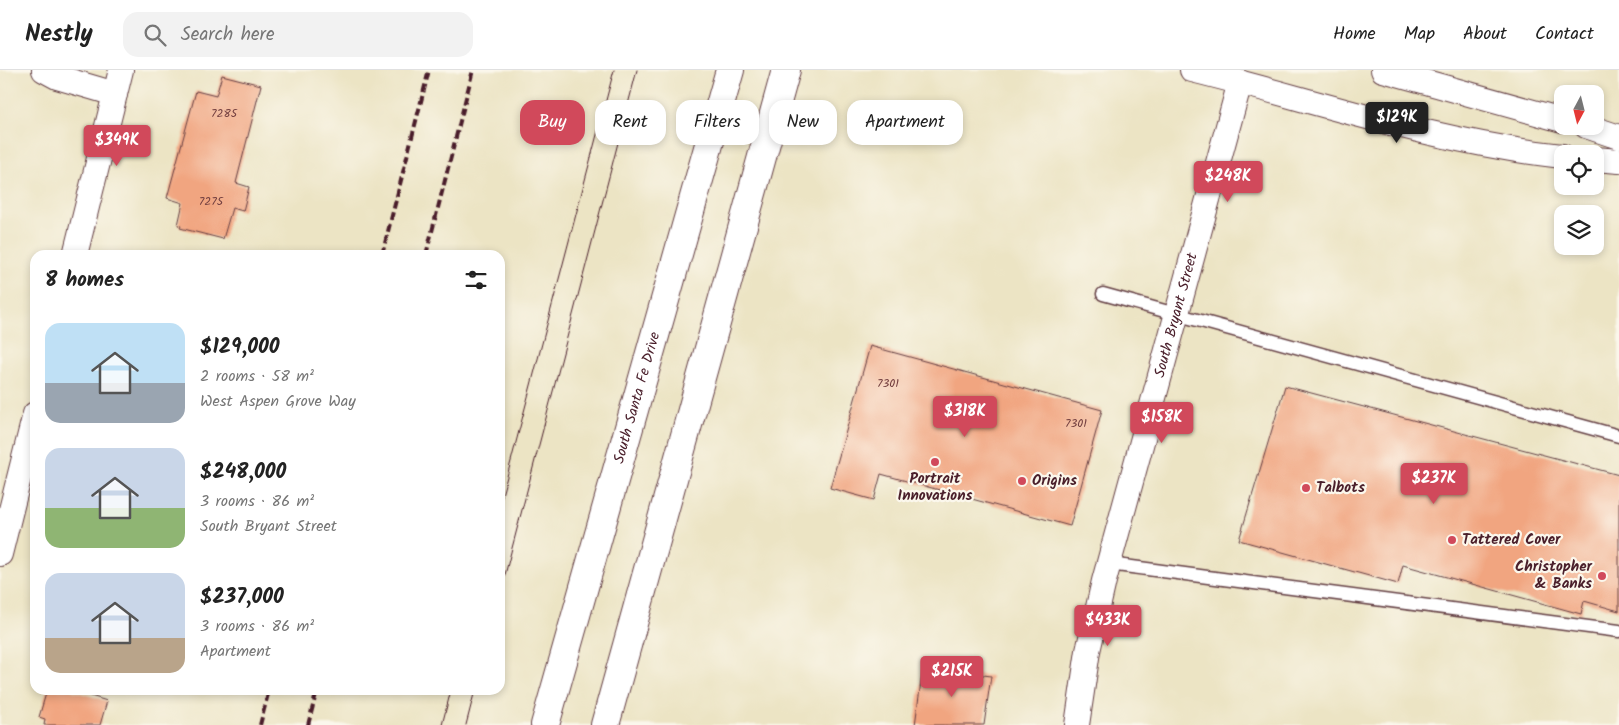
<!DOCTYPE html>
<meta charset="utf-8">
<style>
body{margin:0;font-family:Kalam,sans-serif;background:#f2f2f2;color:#222;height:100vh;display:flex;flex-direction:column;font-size:19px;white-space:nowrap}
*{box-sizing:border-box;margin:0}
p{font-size:16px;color:#767676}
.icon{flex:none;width:28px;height:28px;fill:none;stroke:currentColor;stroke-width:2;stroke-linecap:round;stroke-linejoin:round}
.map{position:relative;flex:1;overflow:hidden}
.panel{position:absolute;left:30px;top:180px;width:475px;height:445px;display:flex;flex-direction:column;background:#fff;border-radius:15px;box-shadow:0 2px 8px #0003}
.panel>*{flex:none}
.banner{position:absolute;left:520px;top:30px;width:475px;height:45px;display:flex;gap:10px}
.needle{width:32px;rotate:187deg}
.controls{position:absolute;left:1554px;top:15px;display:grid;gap:10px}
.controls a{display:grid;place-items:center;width:50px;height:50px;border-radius:10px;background:#fff;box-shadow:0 2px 8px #0003;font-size:25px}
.price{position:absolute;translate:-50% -42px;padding:0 11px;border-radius:5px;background:#d1495b;color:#fff;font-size:16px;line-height:32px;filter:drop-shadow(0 1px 2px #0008)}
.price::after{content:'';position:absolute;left:50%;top:30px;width:15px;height:11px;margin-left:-8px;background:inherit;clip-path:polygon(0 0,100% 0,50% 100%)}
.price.active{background:#222;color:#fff}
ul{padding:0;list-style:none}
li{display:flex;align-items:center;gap:15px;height:125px;padding:0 15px}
li span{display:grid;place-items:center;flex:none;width:140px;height:100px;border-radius:15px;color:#555}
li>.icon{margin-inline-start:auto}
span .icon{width:60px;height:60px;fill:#fffc;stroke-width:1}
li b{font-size:21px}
h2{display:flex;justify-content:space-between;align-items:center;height:60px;padding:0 15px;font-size:21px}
.tag{padding:0 18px;border-radius:15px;background:#fff;box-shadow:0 2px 8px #0003;font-size:18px;line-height:45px}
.tag.active{background:#d1495b;color:#fff}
header{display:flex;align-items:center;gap:30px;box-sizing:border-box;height:70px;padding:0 25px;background:#fff;border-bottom:1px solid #e0e0e0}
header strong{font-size:24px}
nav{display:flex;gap:28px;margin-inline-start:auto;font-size:18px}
.search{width:350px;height:45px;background:#f2f2f2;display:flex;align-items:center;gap:12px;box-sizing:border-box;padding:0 18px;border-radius:15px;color:#767676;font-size:19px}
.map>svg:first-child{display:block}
.building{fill:#f1a580}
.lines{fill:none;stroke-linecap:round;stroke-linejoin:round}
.lane-casing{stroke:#623d42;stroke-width:15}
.street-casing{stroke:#623d42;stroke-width:26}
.highway-casing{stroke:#623d42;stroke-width:30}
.lane{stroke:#fff;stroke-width:12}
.street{stroke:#fff;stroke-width:24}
.highway{stroke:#fff;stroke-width:28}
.tram{stroke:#4a1f2b;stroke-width:1}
.rail{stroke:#4a1f2b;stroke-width:4;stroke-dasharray:8 4;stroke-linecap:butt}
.poi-dot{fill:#d1495b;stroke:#fbf7ec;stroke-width:2}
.labels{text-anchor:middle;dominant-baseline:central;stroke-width:4.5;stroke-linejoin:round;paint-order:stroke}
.number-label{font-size:12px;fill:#744040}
.street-label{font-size:15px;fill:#4a1f2b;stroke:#fbf7ec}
.poi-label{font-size:15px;font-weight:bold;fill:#4a1f2b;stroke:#fbf7ec;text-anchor:start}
</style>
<header>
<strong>Nestly</strong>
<div class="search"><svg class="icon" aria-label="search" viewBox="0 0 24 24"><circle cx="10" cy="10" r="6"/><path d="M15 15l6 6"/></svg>Search here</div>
<nav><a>Home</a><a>Map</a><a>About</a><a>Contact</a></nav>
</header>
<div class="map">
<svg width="1619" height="655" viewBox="0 0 1619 655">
<rect width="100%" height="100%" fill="#fbf7ec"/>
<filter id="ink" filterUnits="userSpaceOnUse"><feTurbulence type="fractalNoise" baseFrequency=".02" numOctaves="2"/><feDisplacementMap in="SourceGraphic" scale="10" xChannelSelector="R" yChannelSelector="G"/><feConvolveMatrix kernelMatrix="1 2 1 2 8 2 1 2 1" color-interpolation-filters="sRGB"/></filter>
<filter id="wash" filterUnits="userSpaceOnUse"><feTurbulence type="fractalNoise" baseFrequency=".0096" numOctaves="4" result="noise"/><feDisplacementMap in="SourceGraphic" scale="20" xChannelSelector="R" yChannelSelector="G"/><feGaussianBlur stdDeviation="1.12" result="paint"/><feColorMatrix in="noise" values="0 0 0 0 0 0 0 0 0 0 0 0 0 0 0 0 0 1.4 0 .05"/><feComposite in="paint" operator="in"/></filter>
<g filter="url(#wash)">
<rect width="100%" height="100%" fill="#ece4c4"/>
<g id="blocks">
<g class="building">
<polygon points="222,5 261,15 236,113 249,117 243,141 232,138 223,169 180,158 181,156 178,155 183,133 167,128 196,21 216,26"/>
<polygon points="870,276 1102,340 1070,456 881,404 874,430 830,418"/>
<polygon points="1285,316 1619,405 1619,541 1584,531 1581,544 1403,495 1398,514 1239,470"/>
<polygon points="923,597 991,606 984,655 915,655"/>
<polygon points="47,620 71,620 107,631 100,655 44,655 45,649 39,647"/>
</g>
</g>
</g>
<g filter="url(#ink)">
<use href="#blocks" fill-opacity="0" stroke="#623d42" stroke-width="1"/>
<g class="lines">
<defs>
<g id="lane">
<polyline points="1103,224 1619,366"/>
<polyline points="1109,494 1619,561"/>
</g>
<g id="street">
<polyline points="44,0 57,7 115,24"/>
<path d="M1192 0C1314 30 1437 73 1562 86"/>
<polyline points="1383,0 1562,50"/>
<polyline points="1586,56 1619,67"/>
<polyline points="1595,89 1619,91"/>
<polyline points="75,185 121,0"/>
<polyline points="0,484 35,344"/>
<path id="s1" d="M1077 655 1088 581 1104 511 1240 12"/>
</g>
<g id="highway">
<path id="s2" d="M545 655 730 0"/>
<polyline points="605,655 786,0"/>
</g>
</defs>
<use href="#lane" class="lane-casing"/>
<use href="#street" class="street-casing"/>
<use href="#highway" class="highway-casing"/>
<use href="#lane" class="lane"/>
<use href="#street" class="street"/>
<use href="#highway" class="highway"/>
<g class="tram">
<polyline points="500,433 614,0"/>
<polyline points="500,524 637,0"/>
<polyline points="442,655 451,620"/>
<polyline points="466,655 475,620"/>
</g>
<g class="rail">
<polyline points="382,185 429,0"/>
<polyline points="426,185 473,0"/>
<polyline points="260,655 269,620"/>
<polyline points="308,655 317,620"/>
</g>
</g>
</g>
<g class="poi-dot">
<circle cx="935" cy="392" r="5"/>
<circle cx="1022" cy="411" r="5"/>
<circle cx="1306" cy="418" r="5"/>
<circle cx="1452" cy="470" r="5"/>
<circle cx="1602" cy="506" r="5"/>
</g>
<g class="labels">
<g class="number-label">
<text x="224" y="43">7285</text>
<text x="211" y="131">7275</text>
<text x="888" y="313">7301</text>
<text x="1076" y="353">7301</text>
</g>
<g class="street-label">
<text stroke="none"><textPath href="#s1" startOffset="422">South Bryant Street</textPath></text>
<text stroke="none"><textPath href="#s2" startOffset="340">South Santa Fe Drive</textPath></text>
</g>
<g class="poi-label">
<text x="935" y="409" text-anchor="middle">Portrait<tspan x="935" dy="17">Innovations</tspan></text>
<text x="1032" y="411">Origins</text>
<text x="1316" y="418">Talbots</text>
<text x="1462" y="470">Tattered Cover</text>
<text x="1592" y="497" text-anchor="end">Christopher<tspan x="1592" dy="17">&amp; Banks</tspan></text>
</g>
</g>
</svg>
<div class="controls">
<a><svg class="needle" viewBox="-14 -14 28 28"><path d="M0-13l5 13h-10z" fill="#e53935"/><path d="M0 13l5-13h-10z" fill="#767676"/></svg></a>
<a><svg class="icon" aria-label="locate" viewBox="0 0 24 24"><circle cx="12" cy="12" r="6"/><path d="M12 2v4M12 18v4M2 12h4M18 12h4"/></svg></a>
<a><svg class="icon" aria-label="layers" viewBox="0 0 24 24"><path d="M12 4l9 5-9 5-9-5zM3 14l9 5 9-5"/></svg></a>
</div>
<b class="price active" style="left:1397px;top:74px">$129K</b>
<b class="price" style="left:117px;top:97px">$349K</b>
<b class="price" style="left:1228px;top:133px">$248K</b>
<b class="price" style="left:965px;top:368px">$318K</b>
<b class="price" style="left:1162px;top:374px">$158K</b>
<b class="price" style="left:1434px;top:435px">$237K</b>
<b class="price" style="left:1108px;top:577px">$433K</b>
<b class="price" style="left:952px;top:628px">$215K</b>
<div class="banner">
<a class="tag active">Buy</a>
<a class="tag">Rent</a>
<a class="tag">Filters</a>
<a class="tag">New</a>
<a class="tag">Apartment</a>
</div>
<section class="panel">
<h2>8 homes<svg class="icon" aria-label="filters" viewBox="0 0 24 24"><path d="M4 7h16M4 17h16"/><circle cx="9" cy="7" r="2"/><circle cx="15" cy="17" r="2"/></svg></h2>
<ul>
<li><span style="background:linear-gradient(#bfe0f5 60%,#9aa5b1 0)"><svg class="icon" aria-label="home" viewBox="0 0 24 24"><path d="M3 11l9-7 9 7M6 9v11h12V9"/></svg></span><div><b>$129,000</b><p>2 rooms · 58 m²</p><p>West Aspen Grove Way</p></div></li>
<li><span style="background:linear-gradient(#c9d6e8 60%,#8fb573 0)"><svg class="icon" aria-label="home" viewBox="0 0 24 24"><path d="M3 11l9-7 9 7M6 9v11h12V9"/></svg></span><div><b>$248,000</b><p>3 rooms · 86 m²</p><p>South Bryant Street</p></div></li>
<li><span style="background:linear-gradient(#c9d6e8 65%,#b9a48a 0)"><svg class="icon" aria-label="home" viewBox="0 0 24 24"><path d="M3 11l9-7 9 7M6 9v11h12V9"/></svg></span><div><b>$237,000</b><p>3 rooms · 86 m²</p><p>Apartment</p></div></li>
</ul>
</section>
</div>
